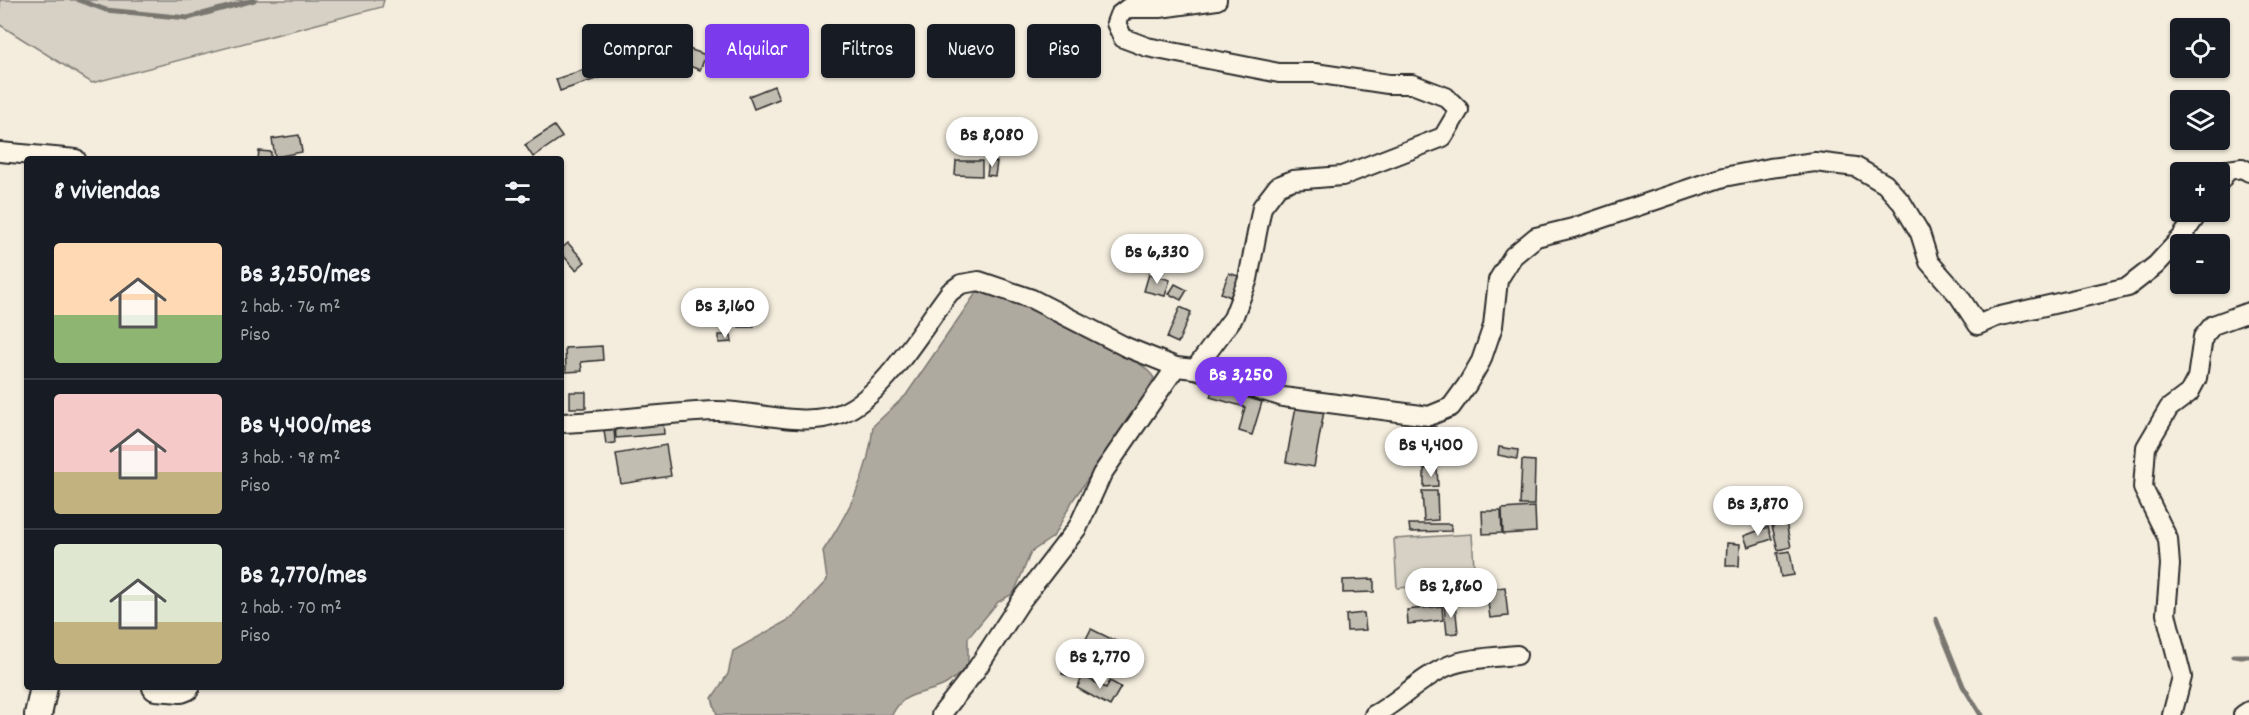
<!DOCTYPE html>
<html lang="es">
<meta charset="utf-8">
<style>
body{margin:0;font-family:Dekko,sans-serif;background:#20242c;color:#f1f3f6;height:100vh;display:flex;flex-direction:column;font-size:22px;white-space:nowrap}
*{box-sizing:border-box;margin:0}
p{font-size:20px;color:#9ea1a6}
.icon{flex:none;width:33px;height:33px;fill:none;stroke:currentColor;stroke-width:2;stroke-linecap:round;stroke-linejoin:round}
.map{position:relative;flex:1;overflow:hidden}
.sheet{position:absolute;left:24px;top:156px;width:540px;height:534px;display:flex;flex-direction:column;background:#171b24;border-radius:6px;box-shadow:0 2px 4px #0004}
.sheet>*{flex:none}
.banner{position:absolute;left:582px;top:24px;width:570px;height:54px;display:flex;gap:12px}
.fabs{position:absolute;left:2170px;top:18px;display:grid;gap:12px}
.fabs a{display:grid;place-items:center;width:60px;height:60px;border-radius:6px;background:#171b24;box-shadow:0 2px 4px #0004;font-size:30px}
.price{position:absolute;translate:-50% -51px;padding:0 14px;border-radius:21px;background:#fff;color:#222;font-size:20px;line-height:39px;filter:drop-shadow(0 2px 3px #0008)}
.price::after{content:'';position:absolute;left:50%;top:36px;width:18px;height:14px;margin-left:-9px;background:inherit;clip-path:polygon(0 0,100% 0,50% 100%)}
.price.active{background:#7c3aed;color:#fff}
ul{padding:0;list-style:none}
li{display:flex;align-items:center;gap:18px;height:150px;padding:0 30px}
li+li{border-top:2px solid #363941}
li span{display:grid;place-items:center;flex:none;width:168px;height:120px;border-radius:6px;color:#555}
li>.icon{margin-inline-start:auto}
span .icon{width:72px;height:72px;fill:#fffc;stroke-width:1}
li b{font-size:26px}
h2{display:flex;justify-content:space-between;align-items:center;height:72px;padding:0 30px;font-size:26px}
.tag{padding:0 21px;border-radius:6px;background:#171b24;box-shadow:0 2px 4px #0004;font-size:21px;line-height:54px}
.tag.active{background:#7c3aed;color:#fff}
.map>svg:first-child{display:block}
.green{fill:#d6d1c4;stroke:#807e78;stroke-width:1.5}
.water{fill:#afaaa0;stroke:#7a7771;stroke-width:1.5}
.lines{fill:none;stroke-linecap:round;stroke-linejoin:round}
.stream{stroke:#7a7771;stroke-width:5}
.building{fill:#c2bdb1;stroke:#2b2b2b;stroke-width:1.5}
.street-casing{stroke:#2b2b2b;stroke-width:22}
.secondary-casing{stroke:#2b2b2b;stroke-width:30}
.street{stroke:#fcf5e5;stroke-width:18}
.secondary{stroke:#fcf5e5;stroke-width:26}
</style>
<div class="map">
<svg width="2249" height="715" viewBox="0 0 2249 715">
<rect width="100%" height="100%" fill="#f4edde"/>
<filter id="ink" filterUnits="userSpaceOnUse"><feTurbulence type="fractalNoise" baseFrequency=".0167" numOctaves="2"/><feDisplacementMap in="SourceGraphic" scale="12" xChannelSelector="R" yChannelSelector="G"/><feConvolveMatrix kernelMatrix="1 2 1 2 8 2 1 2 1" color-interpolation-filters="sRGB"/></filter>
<g filter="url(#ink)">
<g class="green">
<polygon points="0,0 384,0 382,7 92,83 0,25"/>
<polygon points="1472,534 1475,583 1397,588 1394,539"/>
</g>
<path class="water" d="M992 291C1027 307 1136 349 1154 378L1138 407 1073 500 1053 537 1031 552 1014 593 998 602 968 638V667C959 673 950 684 940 687 919 695 903 692 892 715H717L712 698 728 674 733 651 792 618 827 580 823 551C849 512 869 473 873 426L906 395 976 293Z"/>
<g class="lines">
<g class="stream">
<polyline points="79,0 106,10 188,18 254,0"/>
<polyline points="1936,619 1963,686 1981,715"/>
<polyline points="2233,656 2249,656"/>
</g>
</g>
<g class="building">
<polygon points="660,39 706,55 700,70 655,53"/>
<polygon points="595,66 599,78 560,91 556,79"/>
<polygon points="774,86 779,99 754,109 749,96"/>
<polygon points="554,126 562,137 533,157 525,145"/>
<polygon points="299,135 302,152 275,157 272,139"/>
<polygon points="259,151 271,152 271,159 258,159"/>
<polygon points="956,161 982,161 982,176 955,175"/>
<polygon points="989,161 997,162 995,176 987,175"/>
<polygon points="568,243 585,262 576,270 561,253 561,249"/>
<polygon points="1229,273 1241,277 1233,298 1221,293"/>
<polygon points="1149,274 1170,280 1165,296 1144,291"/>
<polygon points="1175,284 1187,290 1181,300 1169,294"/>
<polygon points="739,296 753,296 754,327 739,327"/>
<polygon points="713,302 723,302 723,313 714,314"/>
<polygon points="1180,307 1191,312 1178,343 1167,338"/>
<polygon points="719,335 731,335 732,342 719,343"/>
<polygon points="602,346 603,360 581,362 582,371 566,372 565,348"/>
<polygon points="1213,387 1262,402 1252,435 1239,431 1245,407 1210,397"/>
<rect x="570" y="392" width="16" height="16"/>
<polygon points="1296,406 1324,411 1314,467 1286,462"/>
<polygon points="663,420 664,434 616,438 615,424"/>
<polygon points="1422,427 1436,427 1436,467 1423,467"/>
<polygon points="614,429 615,443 606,444 604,430"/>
<polygon points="666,445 671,476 621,484 616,454"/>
<polygon points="1499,447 1518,450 1517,459 1498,455"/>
<polygon points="1522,460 1535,461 1534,505 1520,505"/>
<polygon points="1437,468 1438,486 1424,487 1424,469"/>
<polygon points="1422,491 1437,491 1438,520 1424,521"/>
<polygon points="1535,507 1536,532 1503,534 1502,509"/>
<polygon points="1482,511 1501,511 1502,533 1483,534"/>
<polygon points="1786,523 1791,547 1778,550 1772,526"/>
<polygon points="1409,524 1451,524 1451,531 1410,532"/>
<polygon points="1768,527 1772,539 1748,547 1744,536"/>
<polygon points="1727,543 1740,544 1739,566 1726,566"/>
<polygon points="1790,551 1794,575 1781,577 1777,553"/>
<polygon points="1374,579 1374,592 1343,593 1343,580"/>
<polygon points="1505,587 1508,616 1490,618 1488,602 1458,605 1456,593"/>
<polygon points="1455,604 1458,633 1447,634 1444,605"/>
<polygon points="1442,606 1443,620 1408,624 1407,610"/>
<polygon points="1364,613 1366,630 1347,631 1346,615"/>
<polygon points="1091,629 1136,651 1131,663 1085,641"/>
<polygon points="1077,639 1087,644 1078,667 1066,662"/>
<polygon points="1065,664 1076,667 1073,677 1062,674"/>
<polygon points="1083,676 1106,688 1110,681 1121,687 1110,706 1077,688"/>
</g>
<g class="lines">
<defs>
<g id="street">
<polyline points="0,152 76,159"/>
<polyline points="2220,181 2228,170 2242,168 2249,172"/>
<polyline points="1195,369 1233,318 1248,279 1262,207 1278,186 1293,180 1342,176 1443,137 1459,110 1446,97 1412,84 1388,84 1315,73 1279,73 1147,47 1123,38 1116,23 1119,15 1128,8 1160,8 1217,0"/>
<path d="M561 423C613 421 664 413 715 411 756 410 802 429 842 413 884 396 922 328 950 292L961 284 979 281 1032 299 1126 347 1176 367 1195 369 1283 397 1429 416 1451 407 1467 385 1481 361 1493 326 1498 280 1513 256 1536 237 1573 228 1724 177 1770 168 1815 162 1856 167 1885 184 1902 203 1920 233 1929 262 1959 296 1978 325 1996 317 2128 287 2156 265 2181 238 2199 212"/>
<polyline points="941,715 976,670 1021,601 1078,527 1102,474 1176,367"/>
<path d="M1374 715C1400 701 1420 678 1448 666 1465 658 1498 657 1517 655"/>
<polyline points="2172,715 2182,677 2166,614 2170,565 2168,539 2143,488 2146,447 2169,408 2189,393 2197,378 2203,337 2213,325 2249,312"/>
<polyline points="2243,715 2249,711"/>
</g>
<g id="secondary">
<polyline points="156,687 181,689 186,687"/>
<polyline points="38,715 44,687"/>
</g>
</defs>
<use href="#street" class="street-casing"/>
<use href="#secondary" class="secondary-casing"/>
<use href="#street" class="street"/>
<use href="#secondary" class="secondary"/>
</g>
</g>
</svg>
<div class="fabs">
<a><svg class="icon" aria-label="locate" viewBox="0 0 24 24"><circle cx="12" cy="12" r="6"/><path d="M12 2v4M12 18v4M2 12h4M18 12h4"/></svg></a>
<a><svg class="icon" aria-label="layers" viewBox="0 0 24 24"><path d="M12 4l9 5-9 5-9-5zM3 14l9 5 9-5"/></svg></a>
<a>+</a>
<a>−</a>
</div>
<b class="price" style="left:992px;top:168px">Bs 8,080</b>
<b class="price" style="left:1157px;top:285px">Bs 6,330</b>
<b class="price" style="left:725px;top:339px">Bs 3,160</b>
<b class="price active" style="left:1241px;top:408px">Bs 3,250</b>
<b class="price" style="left:1431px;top:478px">Bs 4,400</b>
<b class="price" style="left:1758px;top:537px">Bs 3,870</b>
<b class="price" style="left:1451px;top:619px">Bs 2,860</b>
<b class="price" style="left:1100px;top:690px">Bs 2,770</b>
<div class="banner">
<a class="tag">Comprar</a>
<a class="tag active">Alquilar</a>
<a class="tag">Filtros</a>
<a class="tag">Nuevo</a>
<a class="tag">Piso</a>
</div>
<section class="sheet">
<h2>8 viviendas<svg class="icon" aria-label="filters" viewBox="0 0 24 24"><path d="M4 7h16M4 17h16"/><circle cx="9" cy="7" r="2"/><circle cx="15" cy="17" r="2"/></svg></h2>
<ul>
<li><span style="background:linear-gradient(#ffd9b3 60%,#8fb573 0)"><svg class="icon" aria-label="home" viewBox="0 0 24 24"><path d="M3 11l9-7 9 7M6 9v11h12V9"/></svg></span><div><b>Bs 3,250/mes</b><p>2 hab. · 76 m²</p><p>Piso</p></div></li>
<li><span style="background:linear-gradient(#f6c9c9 65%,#c2b280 0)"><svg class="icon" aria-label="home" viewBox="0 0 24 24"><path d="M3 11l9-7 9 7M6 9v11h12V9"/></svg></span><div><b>Bs 4,400/mes</b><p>3 hab. · 98 m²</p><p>Piso</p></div></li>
<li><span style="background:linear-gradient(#dfe7d0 65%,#c2b280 0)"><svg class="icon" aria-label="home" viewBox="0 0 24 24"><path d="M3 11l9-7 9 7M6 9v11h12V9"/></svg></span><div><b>Bs 2,770/mes</b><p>2 hab. · 70 m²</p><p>Piso</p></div></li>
</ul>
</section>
</div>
